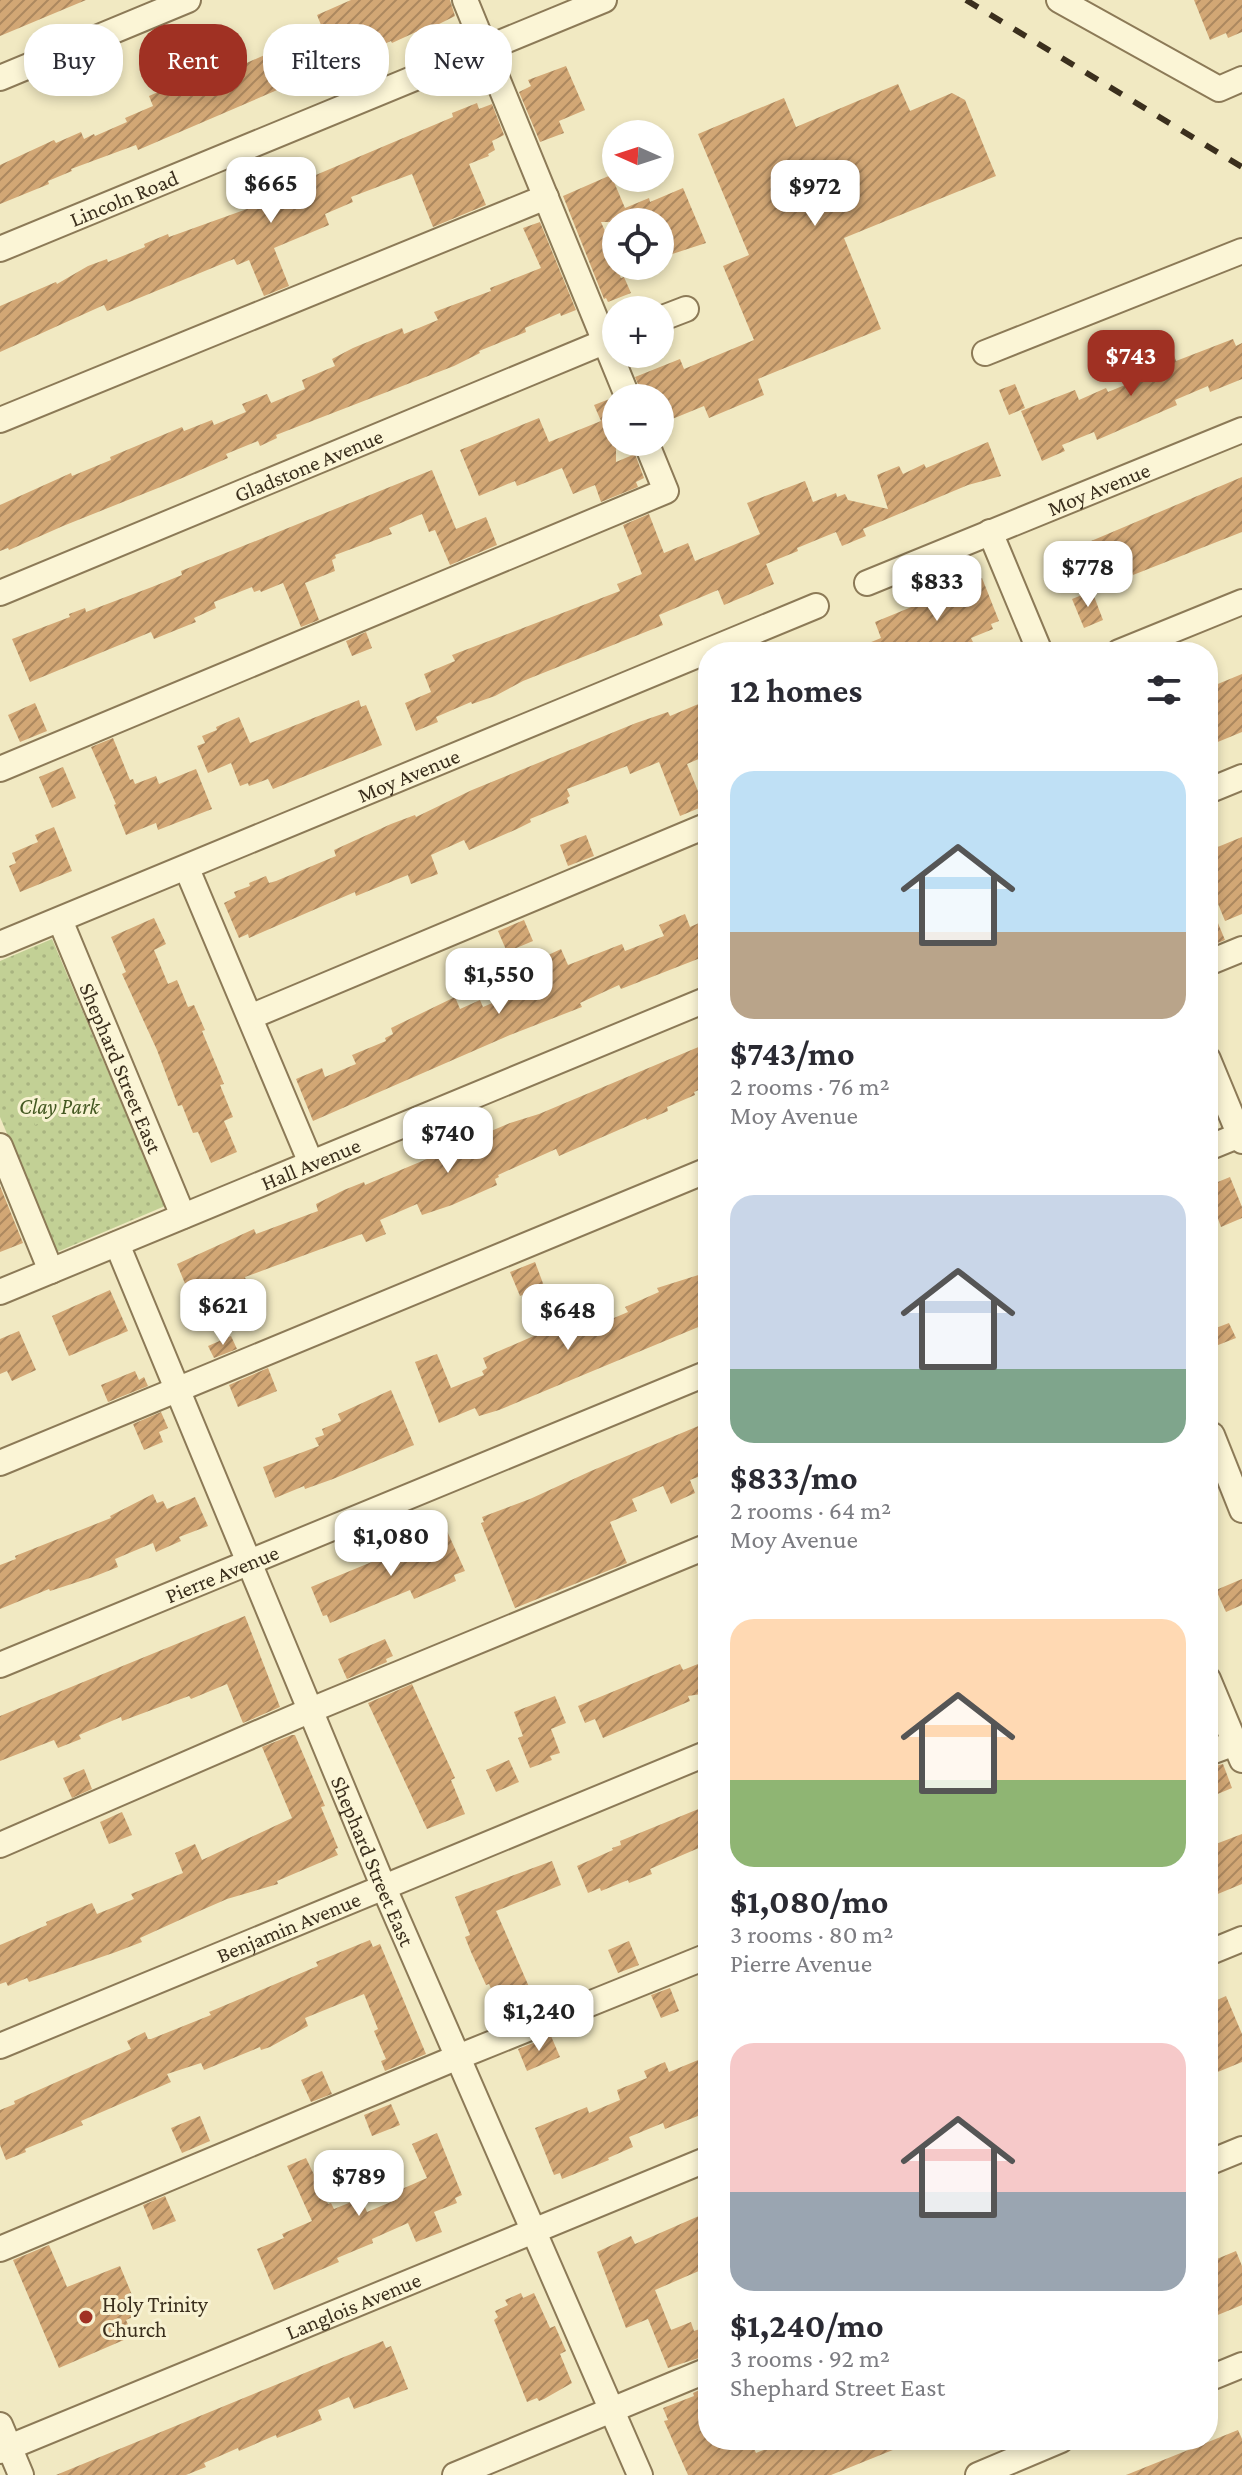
<!DOCTYPE html>
<meta charset="utf-8">
<style>
body{margin:0;font-family:"Crimson Pro",serif;background:#f2f2f3;color:#2b2b33;height:100vh;display:flex;flex-direction:column;font-size:30px;white-space:nowrap}
*{box-sizing:border-box;margin:0}
p{font-size:26px;color:#7c7c81}
.icon{flex:none;width:44px;height:44px;fill:none;stroke:currentColor;stroke-width:2;stroke-linecap:round;stroke-linejoin:round}
.map{position:relative;flex:1;overflow:hidden}
.drawer{position:absolute;left:698px;top:642px;width:520px;height:1808px;display:flex;flex-direction:column;background:#fff;border-radius:32px;box-shadow:0 4px 12px #0003}
.drawer>*{flex:none}
.top-card{position:absolute;left:24px;top:24px;width:554px;height:72px;display:flex;gap:16px}
.needle{width:52px;rotate:273deg}
.buttons{position:absolute;left:602px;top:120px;display:grid;gap:16px}
.buttons a{display:grid;place-items:center;width:72px;height:72px;border-radius:50%;background:#fff;box-shadow:0 4px 12px #0003;font-size:40px}
.price{position:absolute;translate:-50% -68px;padding:0 18px;border-radius:16px;background:#fff;color:#222;font-size:26px;line-height:52px;filter:drop-shadow(0 2px 4px #0008)}
.price::after{content:'';position:absolute;left:50%;top:48px;width:24px;height:18px;margin-left:-12px;background:inherit;clip-path:polygon(0 0,100% 0,50% 100%)}
.price.active{background:#a03123;color:#fff}
ul{padding:0;list-style:none}
li{display:grid;align-content:center;gap:16px;height:424px;padding:0 32px}
li span{display:grid;place-items:center;height:248px;border-radius:24px;color:#555}
li>.icon{margin-inline-start:auto}
span .icon{width:144px;height:144px;fill:#fffc;stroke-width:1}
li b{font-size:34px}
h2{display:flex;justify-content:space-between;align-items:center;height:96px;padding:0 32px;font-size:34px}
.pill{padding:0 28px;border-radius:32px;background:#fff;box-shadow:0 4px 12px #0003;font-size:28px;line-height:72px}
.pill.active{background:#a03123;color:#fff}
.map>svg:first-child{display:block}
.park{fill:url(#park-dots)}
.garden{fill:#c2d095}
.building{fill:url(#building-hatch)}
.lines{fill:none;stroke-linecap:round;stroke-linejoin:round}
.minor-casing{stroke:#8c7a57;stroke-width:28}
.minor{stroke:#fbf5d6;stroke-width:24}
.rail{stroke:#3b2f1d;stroke-width:6;stroke-dasharray:14 14;stroke-linecap:butt}
.poi-dot{fill:#a03123;stroke:#f8f2d2;stroke-width:3}
.labels{text-anchor:middle;dominant-baseline:central;stroke-width:6;stroke-linejoin:round;paint-order:stroke}
.street-label{font-size:22px;fill:#3b2f1d;stroke:#f8f2d2}
.park-label{font-size:22px;font-style:italic;fill:#445922;stroke:#f8f2d2}
.poi-label{font-size:22px;fill:#3b2f1d;stroke:#f8f2d2;text-anchor:start}
</style>
<div class="map">
<svg width="1242" height="2475" viewBox="0 0 1242 2475">
<defs>
<pattern id="park-dots" width="8" height="8" patternUnits="userSpaceOnUse" patternTransform="scale(2)"><rect width="8" height="8" fill="#c2d095"/><path d="M2 2h.1M6 6h.1" fill="none" stroke="#a8b380" stroke-width="1.8" stroke-linecap="round"/></pattern>
<pattern id="building-hatch" width="6" height="6" patternUnits="userSpaceOnUse" patternTransform="scale(2)"><rect width="6" height="6" fill="#d2a775"/><path d="M-1 1l2-2M0 6l6-6M5 7l2-2" fill="none" stroke="#ac885f"/></pattern>
</defs>
<rect width="100%" height="100%" fill="#f1e9c2"/>
<polygon class="park" points="52,939 165,1206 57,1252 0,1117 0,961"/>
<polygon class="garden" points="56,1094 64,1114 35,1125 28,1105"/>
<g class="building">
<polygon points="0,0 86,0 0,36"/>
<polygon points="351,0 450,0 455,16 435,26 436,28 418,35 416,32 392,43 391,41 138,150 136,145 71,169 72,171 48,181 49,184 0,204 0,165 54,140 56,143 81,132 84,139 94,134 95,136 127,122 125,118 153,106 149,96 206,71 205,66 225,58 233,69 267,54 265,51 321,25 317,15"/>
<polygon points="1194,0 1242,0 1242,32 1228,38 1226,33 1210,40"/>
<polygon points="566,66 585,110 559,121 564,133 540,142 519,92 531,86 528,80"/>
<polygon points="898,84 910,111 952,93 965,100 996,176 844,238 881,329 758,379 764,395 709,418 704,406 660,424 660,398 644,398 635,377 680,359 684,369 754,340 723,266 749,255 698,134 784,98 796,127"/>
<polygon points="477,103 479,109 492,104 504,135 492,141 495,150 488,154 489,156 469,164 486,205 433,227 412,174 351,197 353,202 325,214 329,225 274,248 289,286 264,296 249,260 237,265 234,259 110,310 107,311 104,305 0,352 0,306 56,282 57,284 88,266 107,259 108,262 145,247 144,244 168,234 169,237 261,204 259,199 453,117 452,113"/>
<polygon points="611,175 625,208 649,198 650,202 683,188 706,243 660,258 660,222 601,222 611,245 607,247 621,278 624,277 631,293 608,302 606,298 604,299 563,196"/>
<polygon points="540,222 576,310 561,316 560,313 525,328 526,332 479,351 480,353 454,366 276,435 277,438 260,446 258,441 226,454 228,458 173,482 63,526 9,550 8,548 0,551 0,505 71,473 72,476 111,460 110,457 182,427 184,431 212,420 214,425 246,412 242,404 267,394 271,403 305,389 302,380 335,366 332,359 353,348 402,328 404,334 438,320 434,312 491,291 490,288 541,268 523,228"/>
<polygon points="1233,339 1236,346 1242,343 1242,379 1210,392 1208,386 1175,400 1177,405 1097,440 1094,432 1062,445 1065,451 1042,461 1021,411 1075,390 1079,400 1106,388 1108,392 1142,378 1138,370 1148,366 1174,355 1176,361"/>
<polygon points="1015,384 1025,408 1009,415 999,390"/>
<polygon points="612,398 616,406 616,462 635,454 644,478 636,482 638,487 601,502 595,485 573,494 562,468 517,486 515,481 479,496 460,450 539,418 549,442 601,421 594,405"/>
<polygon points="988,442 1001,476 968,485 863,529 866,536 842,546 836,532 797,548 798,551 766,564 774,584 724,605 718,590 659,615 663,625 523,681 495,696 472,704 471,702 436,717 438,722 416,731 405,703 431,692 424,674 455,661 452,655 620,591 617,584 642,574 623,525 649,514 664,553 688,543 695,561 760,534 747,503 805,481 813,502 836,493 837,497 845,494 848,500 888,509 877,475 899,466 903,474 924,464 926,468"/>
<polygon points="432,470 456,529 486,517 497,545 450,565 435,530 429,532 422,514 389,528 392,534 335,555 336,558 332,560 335,571 305,583 319,620 301,627 283,583 261,592 260,590 254,592 252,587 214,602 216,608 194,618 196,622 154,639 151,632 30,682 12,639 70,617 69,614 85,608 86,612 152,587 182,575 181,571"/>
<polygon points="1242,477 1242,532 1133,575 1131,571 1093,586 1077,547"/>
<polygon points="982,578 999,621 991,624 993,629 971,638 974,644 956,652 847,652 881,638 875,622"/>
<polygon points="1092,591 1103,620 1084,628 1072,599"/>
<polygon points="366,632 372,648 352,656 346,641"/>
<polygon points="1242,674 1242,732 1208,746 1208,688"/>
<polygon points="359,700 361,707 366,705 382,745 273,789 268,779 249,786 248,783 240,786 231,763 208,773 197,746 205,743 202,736 217,730 216,727 239,717 250,743"/>
<polygon points="708,700 708,755 687,764 704,806 680,816 659,762 630,774 627,766 567,789 570,796 567,798 569,803 530,819 531,822 517,829 469,850 464,840 431,855 438,874 411,884 408,875 356,896 355,892 249,938 248,934 239,938 224,903 236,897 234,892 250,886 249,883 266,876 269,883 276,881 336,856 334,850 391,824 415,815 416,817 472,790 636,723 668,712 670,716"/>
<polygon points="35,703 47,731 20,742 8,715"/>
<polygon points="113,738 130,780 133,779 135,784 156,776 159,784 196,769 212,809 158,830 156,823 126,835 114,805 116,804 91,747"/>
<polygon points="63,767 76,798 52,808 39,777"/>
<polygon points="54,827 72,871 20,892 9,866 16,863 12,853 38,842 35,835"/>
<polygon points="586,835 594,856 568,866 560,845"/>
<polygon points="1242,837 1242,914 1225,921 1208,879 1208,851"/>
<polygon points="1208,899 1225,940 1208,947"/>
<polygon points="685,914 690,927 708,919 708,955 621,989 619,985 580,1003 582,1007 510,1035 313,1121 296,1079 322,1068 325,1077 356,1064 352,1055 386,1041 385,1038 393,1034 391,1028 455,997 460,1009 480,1000 483,1007 523,990 522,987 535,981 529,964 561,949 568,965 622,944 625,951 664,936 659,925"/>
<polygon points="154,918 166,944 154,950 168,984 177,980 188,1007 194,1005 205,1030 202,1031 224,1084 220,1085 233,1117 224,1121 237,1152 211,1163 198,1132 193,1133 182,1105 178,1106 157,1050 122,974 126,972 111,937"/>
<polygon points="524,920 533,941 507,952 498,931"/>
<polygon points="708,1043 708,1086 694,1092 695,1095 667,1107 668,1111 647,1120 646,1118 559,1156 556,1149 498,1175 499,1177 495,1179 497,1185 452,1205 422,1215 417,1204 380,1220 386,1234 366,1242 362,1234 245,1277 246,1280 218,1292 221,1298 216,1300 218,1305 197,1313 177,1264 254,1229 256,1234 318,1211 316,1204 344,1190 364,1182 365,1185 427,1159 453,1152 486,1137 484,1134 510,1123 539,1114"/>
<polygon points="1230,1177 1242,1207 1242,1218 1221,1227 1217,1216 1208,1220 1208,1186"/>
<polygon points="0,1186 23,1243 0,1252"/>
<polygon points="535,1262 544,1286 520,1296 510,1272"/>
<polygon points="708,1272 708,1323 499,1410 479,1416 475,1408 439,1423 415,1362 437,1354 451,1388 484,1375 482,1371 487,1368 483,1358 536,1335 535,1331 557,1322 565,1335 593,1323 595,1326 628,1312 625,1307 659,1292 657,1288"/>
<polygon points="110,1290 128,1331 69,1356 52,1316"/>
<polygon points="1229,1323 1236,1338 1208,1349 1208,1331"/>
<polygon points="19,1331 36,1370 12,1381 7,1371 0,1374 0,1339"/>
<polygon points="231,1336 237,1349 214,1358 208,1346"/>
<polygon points="268,1368 277,1391 238,1407 229,1385"/>
<polygon points="135,1371 139,1380 144,1377 148,1386 108,1402 101,1385"/>
<polygon points="391,1390 414,1445 333,1479 305,1489 304,1486 275,1498 263,1467 319,1446 315,1438 324,1435 322,1429 341,1421 338,1414"/>
<polygon points="161,1412 168,1428 159,1432 163,1442 144,1450 133,1424"/>
<polygon points="708,1422 708,1473 690,1480 695,1493 671,1504 663,1486 632,1499 637,1511 610,1522 627,1563 515,1608 481,1523 484,1522 482,1517 530,1499 591,1471"/>
<polygon points="153,1494 157,1503 163,1501 167,1509 195,1497 208,1526 179,1537 181,1541 156,1552 153,1543 115,1559 118,1567 93,1577 50,1591 49,1589 0,1609 0,1565 16,1559 15,1556 111,1518 110,1516"/>
<polygon points="447,1531 465,1571 454,1575 456,1581 414,1599 410,1590 330,1623 327,1615 323,1616 311,1587"/>
<polygon points="1242,1579 1242,1605 1226,1612 1216,1590"/>
<polygon points="245,1616 280,1707 243,1723 227,1684 191,1699 189,1696 122,1721 121,1717 79,1735 81,1739 58,1748 54,1740 0,1761 0,1716"/>
<polygon points="385,1639 393,1656 386,1659 387,1662 347,1679 338,1659"/>
<polygon points="708,1660 708,1693 688,1696 690,1701 603,1738 595,1719 585,1723 578,1706 680,1664 683,1670"/>
<polygon points="412,1684 455,1778 451,1780 465,1814 427,1829 368,1703"/>
<polygon points="555,1696 566,1723 551,1729 560,1753 550,1756 552,1760 530,1768 518,1738 523,1736 514,1712"/>
<polygon points="292,1735 295,1735 325,1806 321,1807 338,1848 335,1849 338,1855 277,1881 278,1884 227,1899 195,1913 140,1938 142,1942 116,1952 29,1982 27,1978 8,1986 6,1982 0,1984 0,1945 47,1925 46,1922 92,1903 97,1914 134,1899 131,1894 183,1873 175,1853 195,1844 202,1860 292,1818 262,1747"/>
<polygon points="509,1760 519,1782 496,1792 486,1770"/>
<polygon points="1223,1764 1232,1788 1208,1798 1208,1768"/>
<polygon points="84,1769 92,1789 72,1798 63,1778"/>
<polygon points="701,1808 708,1824 708,1844 650,1869 652,1874 629,1883 628,1880 601,1891 600,1888 588,1893 577,1866 613,1850 612,1848 621,1845 620,1841"/>
<polygon points="122,1812 132,1835 109,1844 100,1822"/>
<polygon points="1242,1834 1242,1884 1208,1898 1208,1847"/>
<polygon points="552,1861 561,1885 496,1911 530,1989 535,1987 543,2007 508,2021 496,1991 493,1993 489,1984 486,1985 471,1952 465,1937 470,1935 455,1897"/>
<polygon points="370,1940 373,1947 380,1944 426,2054 385,2071 381,2061 386,2059 374,2031 378,2029 364,1994 305,2018 308,2026 270,2047 261,2050 260,2047 204,2070 201,2063 167,2074 171,2082 81,2121 83,2125 25,2149 26,2152 6,2160 0,2145 0,2110 15,2104 14,2101 131,2049 127,2041 145,2032 148,2039 151,2039 211,2015 209,2012 318,1966 316,1962"/>
<polygon points="629,1941 639,1965 618,1973 608,1950"/>
<polygon points="670,1988 679,2011 661,2018 651,1995"/>
<polygon points="1226,1996 1242,2034 1242,2062 1208,2076 1208,2004"/>
<polygon points="551,2036 560,2057 527,2071 518,2049"/>
<polygon points="708,2056 708,2112 665,2129 663,2123 629,2137 633,2147 608,2158 609,2160 562,2179 560,2173 554,2175 535,2128 587,2107 589,2113 620,2100 617,2090 647,2078 644,2071 665,2062 669,2072"/>
<polygon points="322,2071 332,2094 311,2102 301,2080"/>
<polygon points="391,2104 400,2125 372,2136 364,2115"/>
<polygon points="200,2116 210,2141 182,2153 171,2128"/>
<polygon points="437,2133 462,2195 455,2198 457,2203 434,2212 442,2232 416,2242 408,2223 372,2239 373,2243 337,2258 339,2262 274,2290 257,2249 284,2238 282,2234 312,2221 287,2166 306,2158 328,2204 331,2203 334,2209 361,2198 367,2212 398,2199 395,2192 427,2178 412,2144"/>
<polygon points="165,2196 176,2221 153,2230 143,2205"/>
<polygon points="708,2212 708,2267 655,2290 671,2330 691,2322 694,2331 708,2326 708,2355 668,2368 648,2319 626,2328 597,2252 631,2236 635,2244"/>
<polygon points="49,2245 67,2287 120,2266 140,2314 126,2320 133,2336 59,2368 13,2260"/>
<polygon points="1236,2251 1242,2266 1242,2305 1208,2319 1208,2275 1216,2272 1212,2261"/>
<polygon points="521,2293 523,2298 534,2293 550,2328 555,2326 566,2351 560,2354 572,2383 544,2399 539,2401 537,2398 527,2402 494,2320 498,2317 495,2311 508,2305 505,2300"/>
<polygon points="383,2341 386,2348 391,2346 408,2389 354,2409 349,2397 318,2410 322,2420 277,2438 276,2435 239,2451 238,2448 204,2463 206,2467 186,2475 56,2475"/>
<polygon points="708,2386 708,2440 750,2440 756,2453 787,2440 792,2448 812,2440 915,2441 831,2475 688,2475 664,2421 668,2420 663,2408 694,2396 693,2393"/>
<polygon points="1238,2430 1242,2439 1242,2475 1126,2475"/>
</g>
<g class="lines">
<defs>
<g id="minor">
<polyline points="465,0 628,398"/>
<polyline points="1059,0 1219,89 1242,79"/>
<polyline points="0,78 188,0"/>
<path id="s1" d="M0 249 604 0"/>
<polyline points="660,319 686,309"/>
<polyline points="985,353 1242,251"/>
<polyline points="0,420 546,197"/>
<polyline points="990,532 1040,652"/>
<path id="s2" d="M867 583 1242 430"/>
<path id="s3" d="M0 593 616 337"/>
<polyline points="1119,652 1242,602"/>
<polyline points="0,769 666,491 646,442"/>
<polyline points="1208,791 1242,777"/>
<polyline points="187,869 311,1163"/>
<path id="s4" d="M60 920 183 1216"/>
<path id="s5" d="M0 944 816 606"/>
<polyline points="1208,963 1242,949"/>
<polyline points="250,1017 708,825"/>
<polyline points="1208,1059 1242,1141"/>
<polyline points="0,1146 51,1271"/>
<polyline points="1208,1148 1242,1134"/>
<path id="s6" d="M117 1244 384 1888 640 2475"/>
<path id="s7" d="M0 1292 708 999"/>
<polyline points="1212,1435 1242,1510"/>
<polyline points="0,1463 708,1170"/>
<path id="s8" d="M0 1665 708 1373"/>
<polyline points="1208,1679 1242,1760"/>
<polyline points="1208,1753 1235,1743"/>
<polyline points="0,1845 311,1710 708,1546"/>
<polyline points="1208,1953 1242,1939"/>
<path id="s9" d="M0 2046 708 1753"/>
<polyline points="1208,2163 1242,2149"/>
<polyline points="0,2249 458,2057 708,1956"/>
<polyline points="1208,2379 1242,2365"/>
<polyline points="0,2425 21,2475"/>
<path id="s10" d="M0 2451 708 2159"/>
<polyline points="455,2475 708,2370"/>
<polyline points="978,2475 1061,2440"/>
</g>
</defs>
<use href="#minor" class="minor-casing"/>
<use href="#minor" class="minor"/>
<polyline class="rail" points="966,0 1242,167"/>
</g>
<circle class="poi-dot" cx="86" cy="2317" r="8"/>
<g class="labels">
<g class="street-label">
<text stroke="none"><textPath href="#s1" startOffset="134">Lincoln Road</textPath></text>
<text stroke="none"><textPath href="#s3" startOffset="334">Gladstone Avenue</textPath></text>
<text stroke="none"><textPath href="#s2" startOffset="250">Moy Avenue</textPath></text>
<text stroke="none"><textPath href="#s5" startOffset="442">Moy Avenue</textPath></text>
<text stroke="none"><textPath href="#s4" startOffset="160">Shephard Street East</textPath></text>
<text stroke="none"><textPath href="#s7" startOffset="336">Hall Avenue</textPath></text>
<text stroke="none"><textPath href="#s8" startOffset="240">Pierre Avenue</textPath></text>
<text stroke="none"><textPath href="#s6" startOffset="668">Shephard Street East</textPath></text>
<text stroke="none"><textPath href="#s9" startOffset="312">Benjamin Avenue</textPath></text>
<text stroke="none"><textPath href="#s10" startOffset="382">Langlois Avenue</textPath></text>
</g>
<g class="park-label">
<text x="59" y="1106">Clay Park</text>
</g>
<g class="poi-label">
<text x="102" y="2304">Holy Trinity<tspan x="102" dy="25">Church</tspan></text>
</g>
</g>
</svg>
<div class="buttons">
<a><svg class="needle" viewBox="-14 -14 28 28"><path d="M0-13l5 13h-10z" fill="#e53935"/><path d="M0 13l5-13h-10z" fill="#7c7c81"/></svg></a>
<a><svg class="icon" aria-label="locate" viewBox="0 0 24 24"><circle cx="12" cy="12" r="6"/><path d="M12 2v4M12 18v4M2 12h4M18 12h4"/></svg></a>
<a>+</a>
<a>−</a>
</div>
<b class="price" style="left:271px;top:225px">$665</b>
<b class="price" style="left:815px;top:228px">$972</b>
<b class="price active" style="left:1131px;top:398px">$743</b>
<b class="price" style="left:1088px;top:609px">$778</b>
<b class="price" style="left:937px;top:623px">$833</b>
<b class="price" style="left:499px;top:1016px">$1,550</b>
<b class="price" style="left:448px;top:1175px">$740</b>
<b class="price" style="left:223px;top:1347px">$621</b>
<b class="price" style="left:568px;top:1352px">$648</b>
<b class="price" style="left:391px;top:1578px">$1,080</b>
<b class="price" style="left:539px;top:2053px">$1,240</b>
<b class="price" style="left:359px;top:2218px">$789</b>
<div class="top-card">
<a class="pill">Buy</a>
<a class="pill active">Rent</a>
<a class="pill">Filters</a>
<a class="pill">New</a>
</div>
<section class="drawer">
<h2>12 homes<svg class="icon" aria-label="filters" viewBox="0 0 24 24"><path d="M4 7h16M4 17h16"/><circle cx="9" cy="7" r="2"/><circle cx="15" cy="17" r="2"/></svg></h2>
<ul>
<li><span style="background:linear-gradient(#bfe0f5 65%,#b9a48a 0)"><svg class="icon" aria-label="home" viewBox="0 0 24 24"><path d="M3 11l9-7 9 7M6 9v11h12V9"/></svg></span><div><b>$743/mo</b><p>2 rooms · 76 m²</p><p>Moy Avenue</p></div></li>
<li><span style="background:linear-gradient(#c9d6e8 70%,#7fa58c 0)"><svg class="icon" aria-label="home" viewBox="0 0 24 24"><path d="M3 11l9-7 9 7M6 9v11h12V9"/></svg></span><div><b>$833/mo</b><p>2 rooms · 64 m²</p><p>Moy Avenue</p></div></li>
<li><span style="background:linear-gradient(#ffd9b3 65%,#8fb573 0)"><svg class="icon" aria-label="home" viewBox="0 0 24 24"><path d="M3 11l9-7 9 7M6 9v11h12V9"/></svg></span><div><b>$1,080/mo</b><p>3 rooms · 80 m²</p><p>Pierre Avenue</p></div></li>
<li><span style="background:linear-gradient(#f6c9c9 60%,#9aa5b1 0)"><svg class="icon" aria-label="home" viewBox="0 0 24 24"><path d="M3 11l9-7 9 7M6 9v11h12V9"/></svg></span><div><b>$1,240/mo</b><p>3 rooms · 92 m²</p><p>Shephard Street East</p></div></li>
</ul>
</section>
</div>
